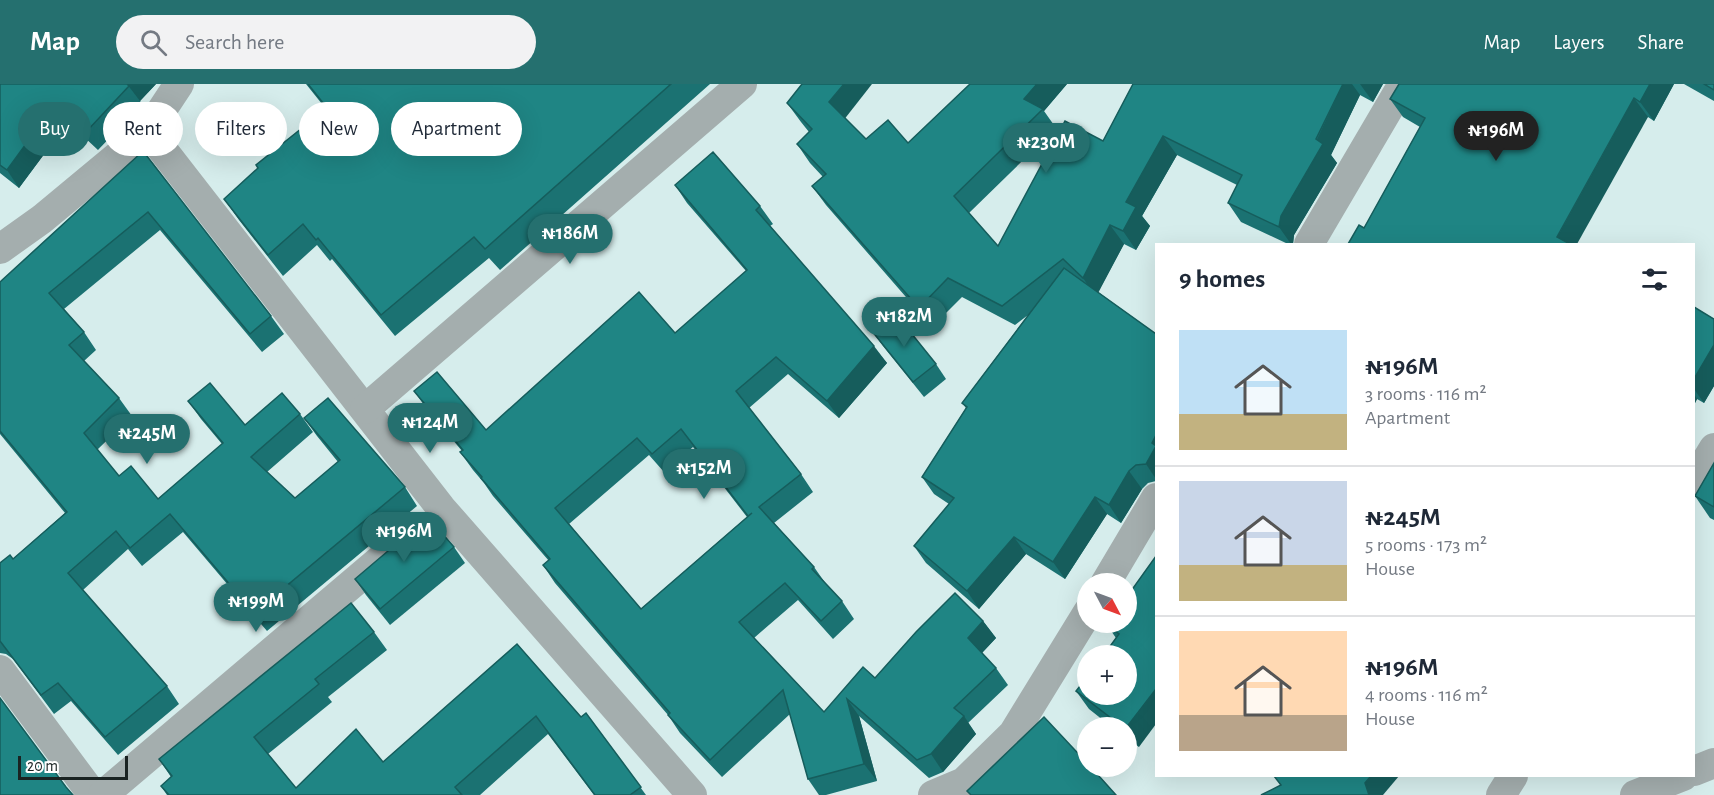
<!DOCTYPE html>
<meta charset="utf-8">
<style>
body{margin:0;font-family:"Alegreya Sans",sans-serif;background:#f2f2f3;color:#1f2937;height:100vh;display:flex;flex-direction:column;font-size:22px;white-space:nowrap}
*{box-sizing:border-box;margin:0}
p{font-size:20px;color:#747a83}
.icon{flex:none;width:33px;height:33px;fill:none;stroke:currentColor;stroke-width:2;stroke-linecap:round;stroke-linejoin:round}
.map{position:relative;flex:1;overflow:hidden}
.side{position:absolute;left:1155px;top:159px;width:540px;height:534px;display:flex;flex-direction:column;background:#fff;border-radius:0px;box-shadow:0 6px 24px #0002}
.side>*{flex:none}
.top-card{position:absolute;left:18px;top:18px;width:570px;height:54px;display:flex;gap:12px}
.needle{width:39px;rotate:131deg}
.controls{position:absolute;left:1077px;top:489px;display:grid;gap:12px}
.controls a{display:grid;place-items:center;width:60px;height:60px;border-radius:50%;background:#fff;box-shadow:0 6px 24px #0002;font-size:30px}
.scale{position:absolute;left:18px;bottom:15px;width:110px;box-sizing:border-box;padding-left:6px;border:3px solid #1a2322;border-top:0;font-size:16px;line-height:21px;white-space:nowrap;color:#1a2322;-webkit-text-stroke:4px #fff;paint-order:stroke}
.price{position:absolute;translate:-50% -51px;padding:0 14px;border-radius:21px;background:#25706f;color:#fff;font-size:20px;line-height:39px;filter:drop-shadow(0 2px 3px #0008)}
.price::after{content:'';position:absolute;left:50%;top:36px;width:18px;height:14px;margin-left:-9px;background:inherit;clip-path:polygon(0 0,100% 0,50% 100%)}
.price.on{background:#222;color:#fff}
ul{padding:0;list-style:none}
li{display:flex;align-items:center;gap:18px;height:150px;padding:0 24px}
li+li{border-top:2px solid #e0e1e3}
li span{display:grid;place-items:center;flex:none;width:168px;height:120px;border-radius:0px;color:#555}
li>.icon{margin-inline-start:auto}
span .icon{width:72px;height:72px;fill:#fffc;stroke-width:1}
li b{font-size:26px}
h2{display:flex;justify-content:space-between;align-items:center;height:72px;padding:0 24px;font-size:26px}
.chip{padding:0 21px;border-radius:27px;background:#fff;box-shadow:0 6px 24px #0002;font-size:21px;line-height:54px}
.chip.on{background:#25706f;color:#fff}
header{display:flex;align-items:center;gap:36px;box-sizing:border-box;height:84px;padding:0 30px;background:#25706f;color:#fff}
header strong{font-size:28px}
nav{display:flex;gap:33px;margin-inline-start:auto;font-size:21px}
.search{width:420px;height:54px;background:#f2f2f3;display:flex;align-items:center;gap:15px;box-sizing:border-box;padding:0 21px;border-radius:33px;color:#747a83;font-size:22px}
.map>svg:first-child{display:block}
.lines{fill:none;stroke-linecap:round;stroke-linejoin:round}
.minor{stroke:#a4aeae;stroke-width:30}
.wall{fill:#1b7272;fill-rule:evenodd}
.shaded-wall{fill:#165d5c}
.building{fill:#1f8584;stroke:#165d5c;stroke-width:1.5;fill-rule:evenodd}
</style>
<header>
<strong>Map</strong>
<div class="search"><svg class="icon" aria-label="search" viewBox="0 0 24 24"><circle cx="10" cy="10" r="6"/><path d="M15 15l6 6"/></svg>Search here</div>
<nav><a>Map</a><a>Layers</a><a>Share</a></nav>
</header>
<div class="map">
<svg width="1714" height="711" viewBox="0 0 1714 711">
<rect width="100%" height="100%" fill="#d6edec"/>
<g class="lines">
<g class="minor">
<polyline points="148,47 441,424 692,711"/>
<polyline points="1309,160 1403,0"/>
<polyline points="0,165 42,135 148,47 179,0"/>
<polyline points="365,325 742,0"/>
<polyline points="1694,397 1714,364"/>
<polyline points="1105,500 1156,414"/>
<polyline points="0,586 93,711"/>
<polyline points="1694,687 1714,679"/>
<polyline points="103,711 386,471"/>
<polyline points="933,711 964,698 1013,650 1088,528"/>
<polyline points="1501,711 1513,692"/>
<polyline points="1635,711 1683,692"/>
</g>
</g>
<g class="wall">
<polygon points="0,0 156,0 140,17 142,20 98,66 68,38 19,104 0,89"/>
<polygon points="306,0 710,0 500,186 489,174 395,252 332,175 330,177 317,161 283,192 239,136 224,115 326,25"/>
<polygon points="970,0 1067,0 1044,27 1056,44 969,129 998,162 1103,57 1133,0 1383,0 1373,18 1360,11 1331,71 1337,79 1294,151 1293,160 1288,160 1241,138 1228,119 1237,101 1177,71 1142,132 1150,142 1136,166 1124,160 1098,208 1156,250 1156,397 1148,399 1142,405 1121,439 1107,430 1065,495 1026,470 979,525 926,479 914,462 949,420 934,410 922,393 966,324 962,319 1028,231 1015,241 962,213 932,243 826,121 812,102 823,93 810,79 797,60 809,48 801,38 787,19 845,34 866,55 908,59"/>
<polygon points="1674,0 1654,37 1648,33 1364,144 1420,43 1403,33 1390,15"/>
<polygon points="1684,0 1714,0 1714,17"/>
<polygon points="143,67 271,232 284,250 262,268 160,146 64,225 84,248 96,266 84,277 119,314 132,332 97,366 119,392 158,415 222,360 201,335 188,317 245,341 300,330 313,348 267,388 295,414 338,378 317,352 304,334 405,403 417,422 267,547 183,448 142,482 128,465 83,506 167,602 179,620 118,671 71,617 54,630 13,575 6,570 0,569 0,479 13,475 65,429 0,350 0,198"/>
<path d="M675 101 760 122 773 140 770 142 887 279 839 334 788 290 749 324 801 390 813 408 774 439 814 483 826 500 842 517 854 535 833 555 798 516 754 554 824 628 875 594 983 537 996 554 982 569 996 584 1008 601 968 639 976 650 943 688 929 694 859 632 877 697 826 711H819L808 695 790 630 722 693 680 649 668 631 555 499 543 481 549 477 493 412 484 399 473 386 460 368 462 367 427 325 414 307 486 346 675 249 746 187 687 119ZM693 363 747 433 641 525 569 440 649 371 664 388Z"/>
<polygon points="1694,223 1714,235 1714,302 1704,319 1697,315 1694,321"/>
<polygon points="872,247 936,280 946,295 924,313 883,262"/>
<polygon points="1714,379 1714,436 1710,434 1695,412"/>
<polygon points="454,463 465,479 390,541 366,511 355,495"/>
<polygon points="1126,538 1139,663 1126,654 1126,644 1113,644 1089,625 1076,607 1116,554 1107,541"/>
<polygon points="374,548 387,566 328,613 332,618 268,670 296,704 383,678 517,560 581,633 586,629 646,711 594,711 548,650 480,711 167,711 161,702 171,693 159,675"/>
</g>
<g class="shaded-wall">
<polygon points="127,0 156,0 140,17"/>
<polygon points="844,0 872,0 843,37 829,18"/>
<polygon points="1037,0 1067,0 1044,27 1024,15"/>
<polygon points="1343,0 1352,0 1360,11 1331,71 1337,79 1294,151 1293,160 1291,160 1279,143 1281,132"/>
<polygon points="1360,0 1383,0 1373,18"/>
<polygon points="1650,0 1674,0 1654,37 1640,18"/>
<polygon points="1634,14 1648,33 1577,160 1563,160 1557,153"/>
<polygon points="55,20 68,38 19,104 7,86"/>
<polygon points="1163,52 1177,71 1142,132 1150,142 1136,166 1123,147 1126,118"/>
<polygon points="1110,141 1124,160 1096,213 1083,194"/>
<polygon points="1714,261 1714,302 1704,319 1694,305 1694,295"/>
<polygon points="874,262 887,279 839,334 827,317"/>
<polygon points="1694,310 1697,315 1694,321"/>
<polygon points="1156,351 1156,395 1146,380 1152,359"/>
<polygon points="1129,387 1142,405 1121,439 1109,421"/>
<polygon points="1095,413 1107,430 1065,495 1053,478"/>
<polygon points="1014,453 1026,470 979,525 967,507"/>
<polygon points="983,537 996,554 980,571 968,554"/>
<polygon points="1156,605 1156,640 1139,663 1126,646 1126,644"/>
<polygon points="847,615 859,632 877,697 864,680"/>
<polygon points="964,632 976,650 943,688 931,670"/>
<polygon points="1371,692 1399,692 1383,711 1369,711 1365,699"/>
</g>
<g class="building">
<polygon points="0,0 127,0 129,2 86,48 55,20 7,86 0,81"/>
<polygon points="308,0 671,0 485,165 474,153 381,231 318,154 316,156 303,140 268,171 224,115 258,84 256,81 327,24"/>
<polygon points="802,0 844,0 829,18 866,55 888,36 908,59 970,0 1037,0 1024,15 1043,25 954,112 998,162 1065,37 1103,57 1133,0 1343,0 1316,55 1323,60 1281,132 1279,143 1228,119 1242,91 1163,52 1126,118 1136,123 1123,147 1110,141 1083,194 1063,175 1002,222 948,194 919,224 812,102 826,90 797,60 812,45 787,19"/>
<polygon points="1399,0 1650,0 1640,18 1634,14 1557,153 1570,160 1348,160 1359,141 1364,144 1425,34 1390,15"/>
<polygon points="1704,0 1714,0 1714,6"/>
<polygon points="143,67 271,232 250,250 148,128 49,209 84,248 69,261 119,314 84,349 119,392 131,382 158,415 223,359 188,317 210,299 245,341 282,309 300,330 251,373 295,414 340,376 304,334 328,314 405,403 254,529 170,430 130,464 116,447 68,489 167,602 105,653 58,599 41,611 0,557 0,479 10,471 13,475 67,428 0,347 0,198"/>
<path d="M713 68 760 122 756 126 874 262 827 317 776 273 736 307 801 390 759 423 814 483 812 485 842 517 821 537 785 499 739 538 824 628 863 583 875 594 916 548 955 509 983 537 968 554 996 584 954 624 964 632 931 670 917 676 847 615 864 680 808 695 783 606 710 676 668 631 670 629 543 481 550 475 481 394 482 393 460 368 463 366 414 307 437 288 486 346 639 208 675 249 747 186 675 101ZM681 345 748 432 752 429 641 525 555 424 637 354 652 370Z"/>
<polygon points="1064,184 1156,250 1156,351 1152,359 1156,362 1146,380 1136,381 1129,387 1109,421 1095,413 1053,478 1014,453 967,507 914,462 954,414 922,393 967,323 962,319"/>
<polygon points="1694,223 1714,235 1714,261 1694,295"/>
<polygon points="895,229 936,280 913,298 872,247"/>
<polygon points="1714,379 1714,423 1695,412"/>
<polygon points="428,433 454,463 380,525 355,495"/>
<polygon points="1156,472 1156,605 1126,644 1124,644 1076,607 1088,592 1088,610 1126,610 1126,572 1103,572 1119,550 1107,541 1109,538 1126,538 1126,514"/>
<polygon points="351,519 374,548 315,595 319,600 254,653 296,704 356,645 383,678 517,560 581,633 586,629 641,703 630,711 595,711 536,632 455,703 462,711 169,711 161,702 172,692 159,675"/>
<polygon points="0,614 66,703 73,711 0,711"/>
<polygon points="1044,633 1088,680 1088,682 1090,682 1116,711 971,711 967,707"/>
<polygon points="1274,692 1371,692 1365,699 1369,711 1261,711 1281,701"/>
</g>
</svg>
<div class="controls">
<a><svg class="needle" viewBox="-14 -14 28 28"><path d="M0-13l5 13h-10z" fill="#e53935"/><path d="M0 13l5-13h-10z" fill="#747a83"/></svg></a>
<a>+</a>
<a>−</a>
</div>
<div class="scale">20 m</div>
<b class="price on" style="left:1496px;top:78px">₦196M</b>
<b class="price" style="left:1046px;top:90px">₦230M</b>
<b class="price" style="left:570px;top:181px">₦186M</b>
<b class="price" style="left:904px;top:264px">₦182M</b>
<b class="price" style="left:430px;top:370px">₦124M</b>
<b class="price" style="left:147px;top:381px">₦245M</b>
<b class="price" style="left:704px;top:416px">₦152M</b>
<b class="price" style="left:404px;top:479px">₦196M</b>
<b class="price" style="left:256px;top:549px">₦199M</b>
<div class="top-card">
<a class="chip on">Buy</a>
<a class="chip">Rent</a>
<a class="chip">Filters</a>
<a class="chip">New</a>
<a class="chip">Apartment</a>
</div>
<section class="side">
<h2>9 homes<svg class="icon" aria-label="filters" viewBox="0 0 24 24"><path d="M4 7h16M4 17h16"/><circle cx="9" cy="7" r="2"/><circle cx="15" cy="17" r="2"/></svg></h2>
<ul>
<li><span style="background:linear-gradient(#bfe0f5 70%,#c2b280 0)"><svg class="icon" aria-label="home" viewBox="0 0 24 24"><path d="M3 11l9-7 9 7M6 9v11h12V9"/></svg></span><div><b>₦196M</b><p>3 rooms · 116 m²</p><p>Apartment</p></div></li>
<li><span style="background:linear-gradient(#c9d6e8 70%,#c2b280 0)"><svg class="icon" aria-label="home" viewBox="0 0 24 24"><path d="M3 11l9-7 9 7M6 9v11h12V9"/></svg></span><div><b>₦245M</b><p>5 rooms · 173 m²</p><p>House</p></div></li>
<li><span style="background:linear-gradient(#ffd9b3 70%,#b9a48a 0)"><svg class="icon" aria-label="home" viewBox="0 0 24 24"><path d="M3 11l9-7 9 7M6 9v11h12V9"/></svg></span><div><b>₦196M</b><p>4 rooms · 116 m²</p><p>House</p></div></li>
</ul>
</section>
</div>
